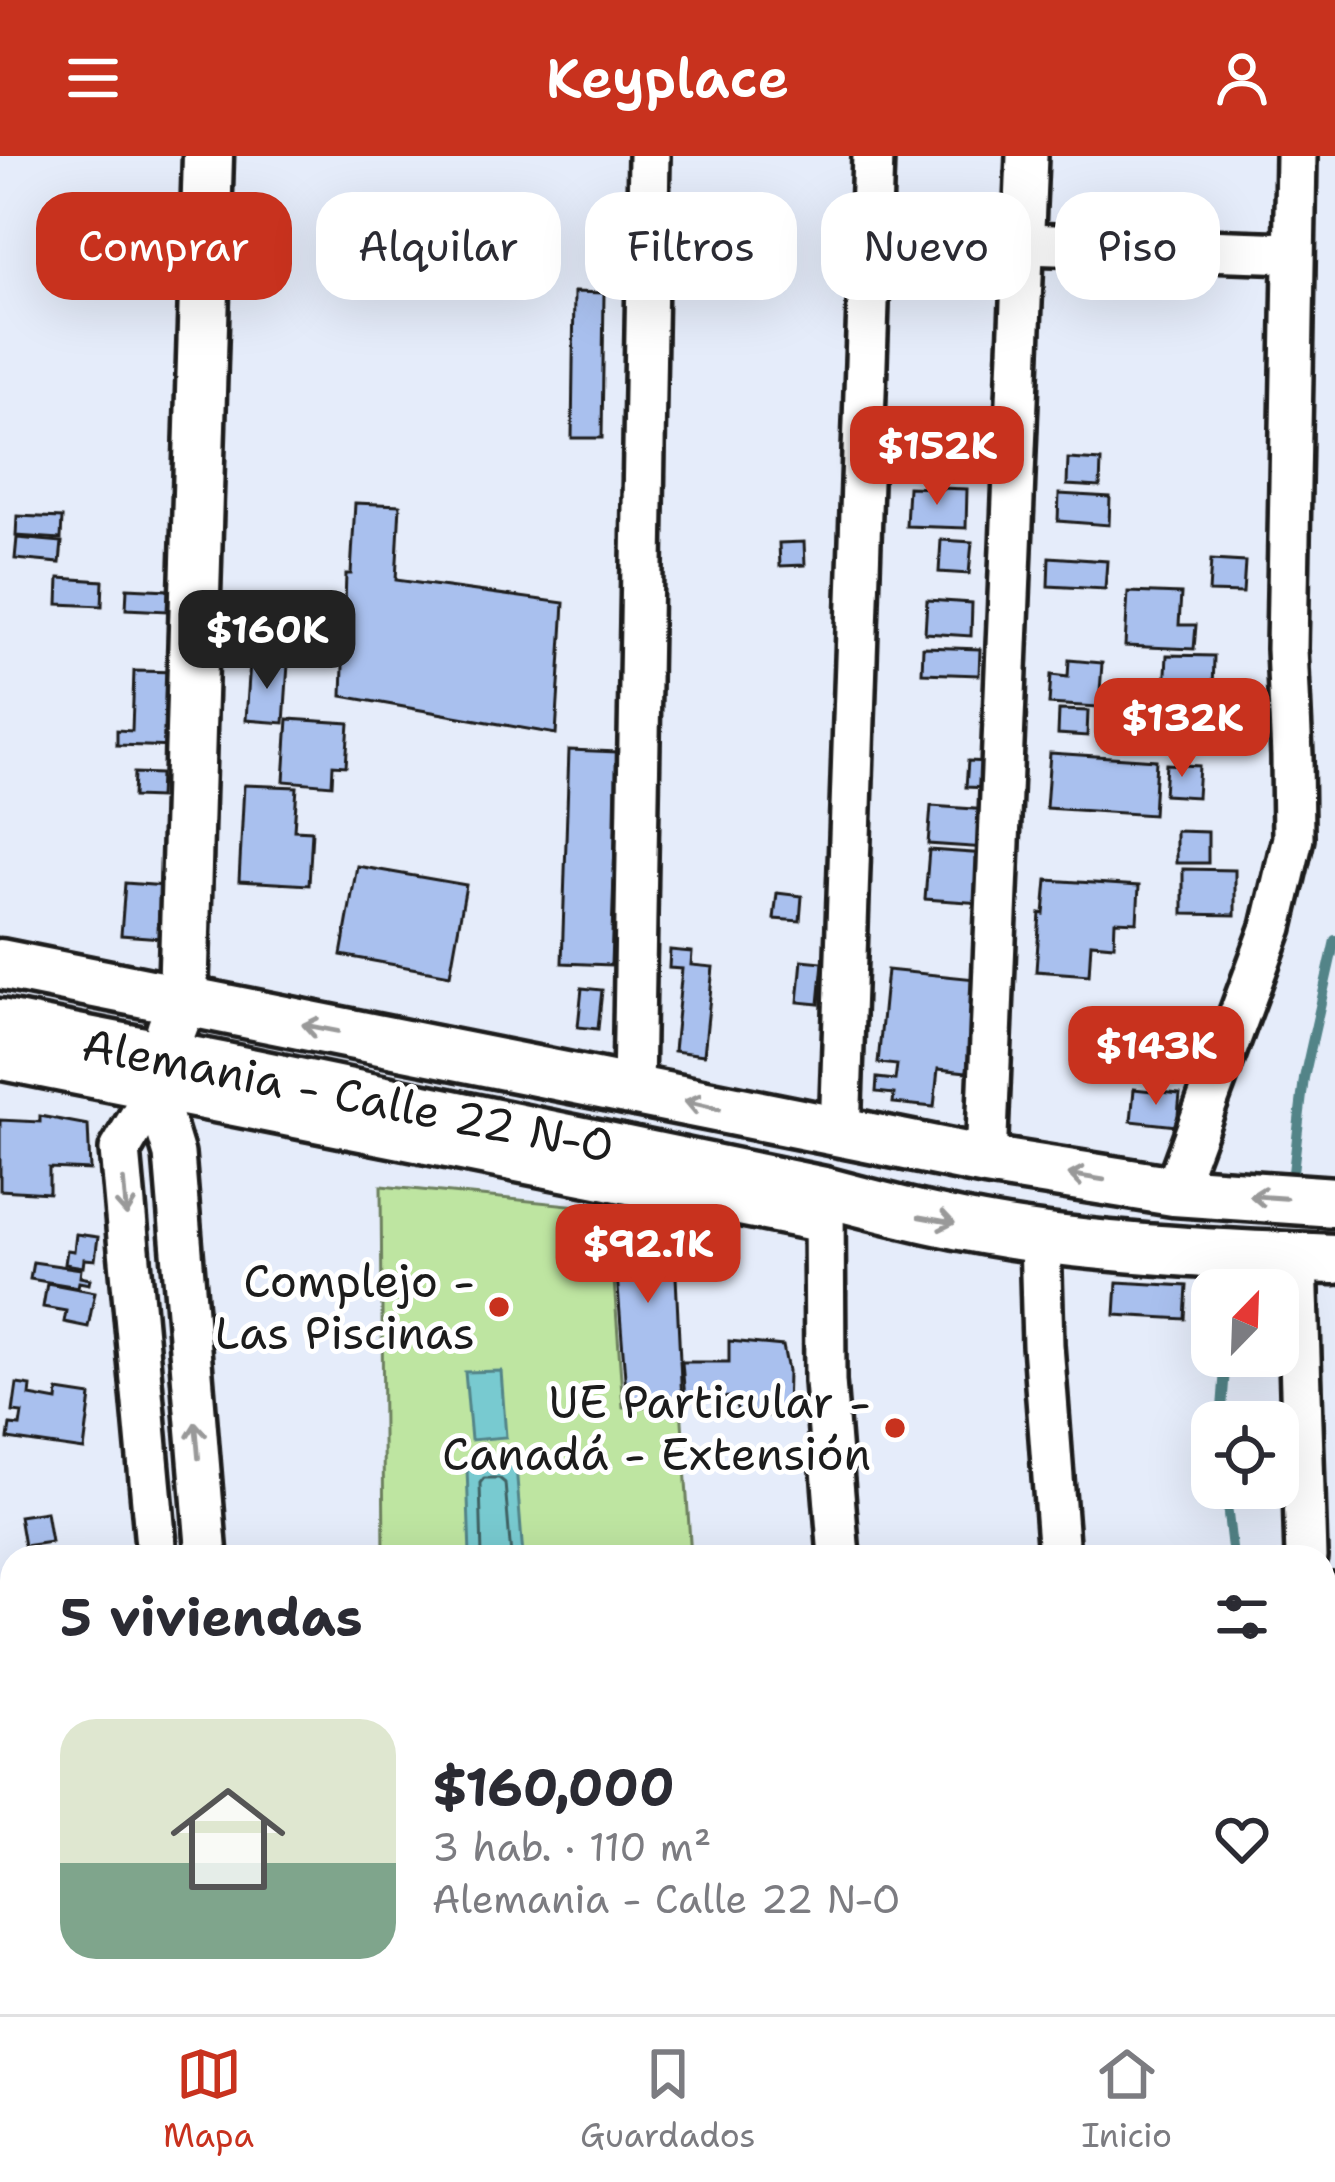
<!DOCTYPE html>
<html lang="es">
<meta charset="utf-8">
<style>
body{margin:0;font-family:"Shantell Sans",sans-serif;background:#f7f7f7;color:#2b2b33;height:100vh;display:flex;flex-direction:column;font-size:45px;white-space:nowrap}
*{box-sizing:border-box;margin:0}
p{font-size:39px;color:#7c7c81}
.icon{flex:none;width:66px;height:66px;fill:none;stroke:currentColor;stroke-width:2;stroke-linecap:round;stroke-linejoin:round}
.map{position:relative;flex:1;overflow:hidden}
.drawer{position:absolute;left:0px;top:1389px;width:1335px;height:471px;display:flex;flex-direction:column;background:#fff;border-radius:36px 36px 0 0;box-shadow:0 12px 48px #0002}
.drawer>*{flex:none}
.top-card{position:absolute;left:36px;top:36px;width:1263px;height:108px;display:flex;gap:24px}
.needle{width:78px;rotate:23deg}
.fabs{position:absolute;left:1191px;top:1113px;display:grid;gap:24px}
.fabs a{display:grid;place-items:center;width:108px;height:108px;border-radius:24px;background:#fff;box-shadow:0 12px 48px #0002;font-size:60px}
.price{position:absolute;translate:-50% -102px;padding:0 27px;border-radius:24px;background:#c8321e;color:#fff;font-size:39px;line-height:78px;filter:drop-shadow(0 3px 6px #0008)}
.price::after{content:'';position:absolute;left:50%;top:72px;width:36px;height:27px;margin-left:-18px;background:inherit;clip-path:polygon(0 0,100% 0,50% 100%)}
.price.current{background:#222;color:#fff}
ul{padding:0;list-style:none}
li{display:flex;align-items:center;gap:36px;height:300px;padding:0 60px}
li+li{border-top:3px solid #e1e1e2}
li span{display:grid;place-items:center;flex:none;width:336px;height:240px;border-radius:36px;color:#555}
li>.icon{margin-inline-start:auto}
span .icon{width:144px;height:144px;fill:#fffc;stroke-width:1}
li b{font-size:51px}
h2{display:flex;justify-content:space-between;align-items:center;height:144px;padding:0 60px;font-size:51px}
.tag{padding:0 42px;border-radius:36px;background:#fff;box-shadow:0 12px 48px #0002;font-size:42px;line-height:108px}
.tag.current{background:#c8321e;color:#fff}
header{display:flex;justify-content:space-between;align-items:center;height:156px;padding:0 60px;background:#c8321e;color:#fff;font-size:54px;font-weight:600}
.tabs{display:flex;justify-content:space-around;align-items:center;height:168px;border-top:3px solid #e1e1e2;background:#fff;font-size:33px;color:#7c7c81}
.tabs a{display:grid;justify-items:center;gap:6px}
.tabs .current{color:#c8321e}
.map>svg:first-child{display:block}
.green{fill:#bee5a1;stroke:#6d805e;stroke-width:3}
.water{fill:#78cad0;stroke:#538488;stroke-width:3}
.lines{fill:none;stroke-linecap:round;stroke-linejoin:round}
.shore{stroke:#416264;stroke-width:3}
.stream{stroke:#538488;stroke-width:10}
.building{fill:#a9c0ee;stroke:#1c1c1c;stroke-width:3}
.minor-casing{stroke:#1c1c1c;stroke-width:48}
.tertiary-casing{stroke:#1c1c1c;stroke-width:57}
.minor{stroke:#fff;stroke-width:39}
.tertiary{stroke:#fff;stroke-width:48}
.oneway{stroke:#999}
.poi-dot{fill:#c8321e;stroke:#fff;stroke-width:4.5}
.labels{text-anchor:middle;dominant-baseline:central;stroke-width:10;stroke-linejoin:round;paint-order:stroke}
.street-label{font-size:45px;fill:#1c1c1c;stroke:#fff}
.poi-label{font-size:45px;fill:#1c1c1c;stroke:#fff;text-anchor:end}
</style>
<header><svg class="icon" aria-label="menu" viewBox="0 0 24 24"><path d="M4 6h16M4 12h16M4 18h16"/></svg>Keyplace<svg class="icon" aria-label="person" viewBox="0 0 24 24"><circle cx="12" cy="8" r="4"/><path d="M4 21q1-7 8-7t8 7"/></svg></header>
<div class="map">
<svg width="1335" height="1858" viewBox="0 0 1335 1858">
<rect width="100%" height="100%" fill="#e5ecfa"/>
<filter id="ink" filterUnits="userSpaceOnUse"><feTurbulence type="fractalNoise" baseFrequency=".00833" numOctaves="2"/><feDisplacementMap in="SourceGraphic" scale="24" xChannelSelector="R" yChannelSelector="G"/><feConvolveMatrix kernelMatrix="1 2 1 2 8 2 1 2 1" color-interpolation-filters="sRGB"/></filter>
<g filter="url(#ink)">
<g class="green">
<polygon points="381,1030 609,1053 623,1251 681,1250 691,1401 384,1401"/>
<polygon points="405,1848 723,1848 723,1858 406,1858"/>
</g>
<g class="water">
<polygon points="501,1215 506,1281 471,1284 465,1216"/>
<polygon points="516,1309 523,1401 470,1401 467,1311"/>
</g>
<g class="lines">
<polyline class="shore" points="482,1401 480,1327 484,1322 499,1322 505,1327 511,1401"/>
<g class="stream">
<polyline points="1289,1027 1293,1016 1304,922 1335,784"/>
<polyline points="1245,1134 1254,1111"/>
<polyline points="1221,1266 1226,1200"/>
<polyline points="1225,1332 1233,1401"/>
<polyline points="1270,1848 1271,1858"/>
</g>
</g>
<g class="building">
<polygon points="574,136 604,137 602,282 572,282"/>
<polygon points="1068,303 1101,305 1100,331 1067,329"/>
<polygon points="908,331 967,333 966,372 906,370"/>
<polygon points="1059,338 1110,341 1109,369 1058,365"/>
<polygon points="355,347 400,349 396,424 564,447 556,578 342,540 346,418 351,418"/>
<polygon points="17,360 62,362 61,383 16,380"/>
<polygon points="17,382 62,386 60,407 15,403"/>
<polygon points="941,384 972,386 969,418 939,416"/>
<polygon points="804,386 805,409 780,410 779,387"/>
<polygon points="1049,401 1107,405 1105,433 1048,430"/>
<polygon points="1211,404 1245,406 1243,437 1209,436"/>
<polygon points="59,422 103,425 102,450 58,448"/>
<polygon points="127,432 168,434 167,455 126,453"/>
<polygon points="1128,436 1181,438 1179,469 1196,469 1194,493 1125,490"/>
<polygon points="927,444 972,447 971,480 925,477"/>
<polygon points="923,491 980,493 979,519 922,517"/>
<polygon points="1167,499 1214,500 1213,537 1165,536"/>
<polygon points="1069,504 1102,507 1099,551 1049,548 1051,519 1068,521"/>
<polygon points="250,506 288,508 284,567 246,564"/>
<polygon points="134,515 178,516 176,591 117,589 117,574 132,575"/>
<polygon points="1059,554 1088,555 1087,580 1058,578"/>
<polygon points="1169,562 1206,564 1205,595 1168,593"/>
<polygon points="288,563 349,567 346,610 333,609 332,629 284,625"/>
<polygon points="569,594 618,596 611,809 562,807"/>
<polygon points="1050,597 1156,604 1153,659 1046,652"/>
<polygon points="968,605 989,606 988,632 966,631"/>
<polygon points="1166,608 1199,610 1197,641 1164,639"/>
<polygon points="134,617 160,618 159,642 133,641"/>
<polygon points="244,629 297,631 294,674 312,675 309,729 239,725"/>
<polygon points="931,650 988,654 986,692 928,688"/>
<polygon points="1176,675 1208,676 1208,707 1176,707"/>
<polygon points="929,694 986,698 982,747 925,743"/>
<polygon points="357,710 466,729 450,819 341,799"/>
<polygon points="1183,713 1235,714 1235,759 1183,758"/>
<polygon points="1047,724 1139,730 1137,766 1115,765 1114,789 1091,787 1089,819 1036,815 1040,757 1044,758"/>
<polygon points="125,727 165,730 161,782 121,779"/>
<polygon points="777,737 802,740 800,765 774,763"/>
<polygon points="670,794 692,796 691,809 713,811 704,899 674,895 682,813 669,812"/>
<polygon points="802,804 823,806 819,848 798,846"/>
<polygon points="887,814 976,823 967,916 938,913 934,951 893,947 894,938 876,936 877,922 895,924 897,909 878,907"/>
<polygon points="582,832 602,834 598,873 578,871"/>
<polygon points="1134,933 1180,938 1177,970 1131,965"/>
<polygon points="40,960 88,969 90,1014 49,1012 49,1037 0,1034 0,964 40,966"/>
<polygon points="612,1055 673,1058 682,1246 627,1247"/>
<polygon points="76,1078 98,1081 95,1104 84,1103 83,1111 65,1108 67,1094 74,1095"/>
<polygon points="33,1106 81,1113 80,1121 90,1123 89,1128 79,1126 78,1131 30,1123"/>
<polygon points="1117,1126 1187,1130 1185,1163 1115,1159"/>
<polygon points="47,1127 95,1136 88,1171 64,1166 66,1155 43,1151"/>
<polygon points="729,1185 783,1190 788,1215 787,1259 740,1261 733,1241 685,1243 682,1206 729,1206"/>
<polygon points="17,1228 31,1230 30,1240 57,1245 58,1235 91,1240 84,1294 8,1283 10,1269 20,1270 22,1257 13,1256"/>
<polygon points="46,1356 51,1386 24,1390 19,1360"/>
<polygon points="12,1437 12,1488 5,1489 4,1438"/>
<polygon points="0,1490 12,1492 12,1529 0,1527"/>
<polygon points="0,1611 12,1613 12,1653 0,1651"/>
<polygon points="0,1756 12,1759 12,1782 6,1807 0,1805"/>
<polygon points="0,1820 12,1822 12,1848 36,1848 33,1858 0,1854"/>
<polygon points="745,1848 781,1848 782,1858 746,1858"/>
</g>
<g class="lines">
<defs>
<g id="minor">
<polyline points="1025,88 1292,97"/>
<polyline points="0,903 823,1066"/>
<polyline points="633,934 649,0"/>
<polyline points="155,935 174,998 207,1401"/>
<polyline points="840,978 873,0"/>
<polyline points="986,1005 1027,0"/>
<polyline points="1174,1035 1272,771 1293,682 1292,600 1287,493 1296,0"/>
<polyline points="824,1041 825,1225 839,1401"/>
<polyline points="1040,1082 1043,1189 1059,1401"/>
<polyline points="1297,1102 1306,1401"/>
<polyline points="157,1401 120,994 155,935 159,914"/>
<polyline points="1323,1438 1335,1438"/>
<polyline points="1323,1634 1335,1634"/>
<polyline points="1323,1675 1334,1858"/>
<polyline points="197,1848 198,1858"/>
<polyline points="243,1848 244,1858"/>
<polyline points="875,1848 876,1858"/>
<polyline points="1094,1848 1095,1858"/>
</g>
<g id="tertiary">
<polyline points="0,808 986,1005 1174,1035 1335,1046"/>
<path d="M0 868 221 911 824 1036C895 1055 967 1073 1040 1082 1138 1095 1237 1099 1335 1103"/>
<polyline points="171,875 183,844 208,0"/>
</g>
</defs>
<use href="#minor" class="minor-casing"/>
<use href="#tertiary" class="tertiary-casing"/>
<use href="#minor" class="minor"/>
<use href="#tertiary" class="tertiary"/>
</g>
<defs><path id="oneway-shaft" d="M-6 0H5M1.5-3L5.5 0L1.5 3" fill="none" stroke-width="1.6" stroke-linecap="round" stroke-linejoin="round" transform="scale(3)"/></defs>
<g class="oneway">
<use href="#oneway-shaft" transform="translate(320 872) rotate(-169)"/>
<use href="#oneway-shaft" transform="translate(702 949) rotate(-167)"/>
<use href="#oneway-shaft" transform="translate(1086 1021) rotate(-171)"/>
<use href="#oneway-shaft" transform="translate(1268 1041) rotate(-176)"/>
<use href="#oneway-shaft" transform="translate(125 1042) rotate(85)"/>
<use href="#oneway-shaft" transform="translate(937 1064) rotate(10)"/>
<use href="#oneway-shaft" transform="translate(197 1284) rotate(-95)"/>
</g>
</g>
<g class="poi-dot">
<circle cx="499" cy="1151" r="12"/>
<circle cx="895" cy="1272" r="12"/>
</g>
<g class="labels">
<g class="street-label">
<text transform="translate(348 939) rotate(11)">Alemania - Calle 22 N-O</text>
</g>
<g class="poi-label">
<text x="475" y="1125">Complejo -<tspan x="475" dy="52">Las Piscinas</tspan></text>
<text x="871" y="1246">UE Particular -<tspan x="871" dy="52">Canadá - Extensión</tspan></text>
</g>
</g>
</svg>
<div class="fabs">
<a><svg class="needle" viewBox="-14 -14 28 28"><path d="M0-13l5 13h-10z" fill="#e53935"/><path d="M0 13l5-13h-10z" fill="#7c7c81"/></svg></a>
<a><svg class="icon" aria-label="locate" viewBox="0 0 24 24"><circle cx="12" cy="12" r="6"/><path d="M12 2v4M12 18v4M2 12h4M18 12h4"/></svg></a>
</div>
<b class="price" style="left:937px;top:352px">$152K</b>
<b class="price current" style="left:267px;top:536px">$160K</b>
<b class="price" style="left:1182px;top:624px">$132K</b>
<b class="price" style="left:1156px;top:952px">$143K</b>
<b class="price" style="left:648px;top:1150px">$92.1K</b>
<div class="top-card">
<a class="tag current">Comprar</a>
<a class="tag">Alquilar</a>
<a class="tag">Filtros</a>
<a class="tag">Nuevo</a>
<a class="tag">Piso</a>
</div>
<section class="drawer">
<h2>5 viviendas<svg class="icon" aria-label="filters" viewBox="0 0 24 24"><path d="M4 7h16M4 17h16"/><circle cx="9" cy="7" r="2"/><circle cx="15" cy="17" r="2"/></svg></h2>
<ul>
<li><span style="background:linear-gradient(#dfe7d0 60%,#7fa58c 0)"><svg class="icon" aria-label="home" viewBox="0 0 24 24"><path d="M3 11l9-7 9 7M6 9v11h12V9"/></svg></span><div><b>$160,000</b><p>3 hab. · 110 m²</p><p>Alemania - Calle 22 N-O</p></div><svg class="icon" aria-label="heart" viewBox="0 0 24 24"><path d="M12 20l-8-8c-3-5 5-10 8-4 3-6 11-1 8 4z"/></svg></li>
</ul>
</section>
</div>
<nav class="tabs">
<a class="current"><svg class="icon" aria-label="map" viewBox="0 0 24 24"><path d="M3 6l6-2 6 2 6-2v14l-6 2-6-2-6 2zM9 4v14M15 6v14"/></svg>Mapa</a>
<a><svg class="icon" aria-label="saved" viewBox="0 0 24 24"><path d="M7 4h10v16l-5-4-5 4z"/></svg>Guardados</a>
<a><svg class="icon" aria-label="home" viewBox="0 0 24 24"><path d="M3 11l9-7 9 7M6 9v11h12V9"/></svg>Inicio</a>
</nav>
